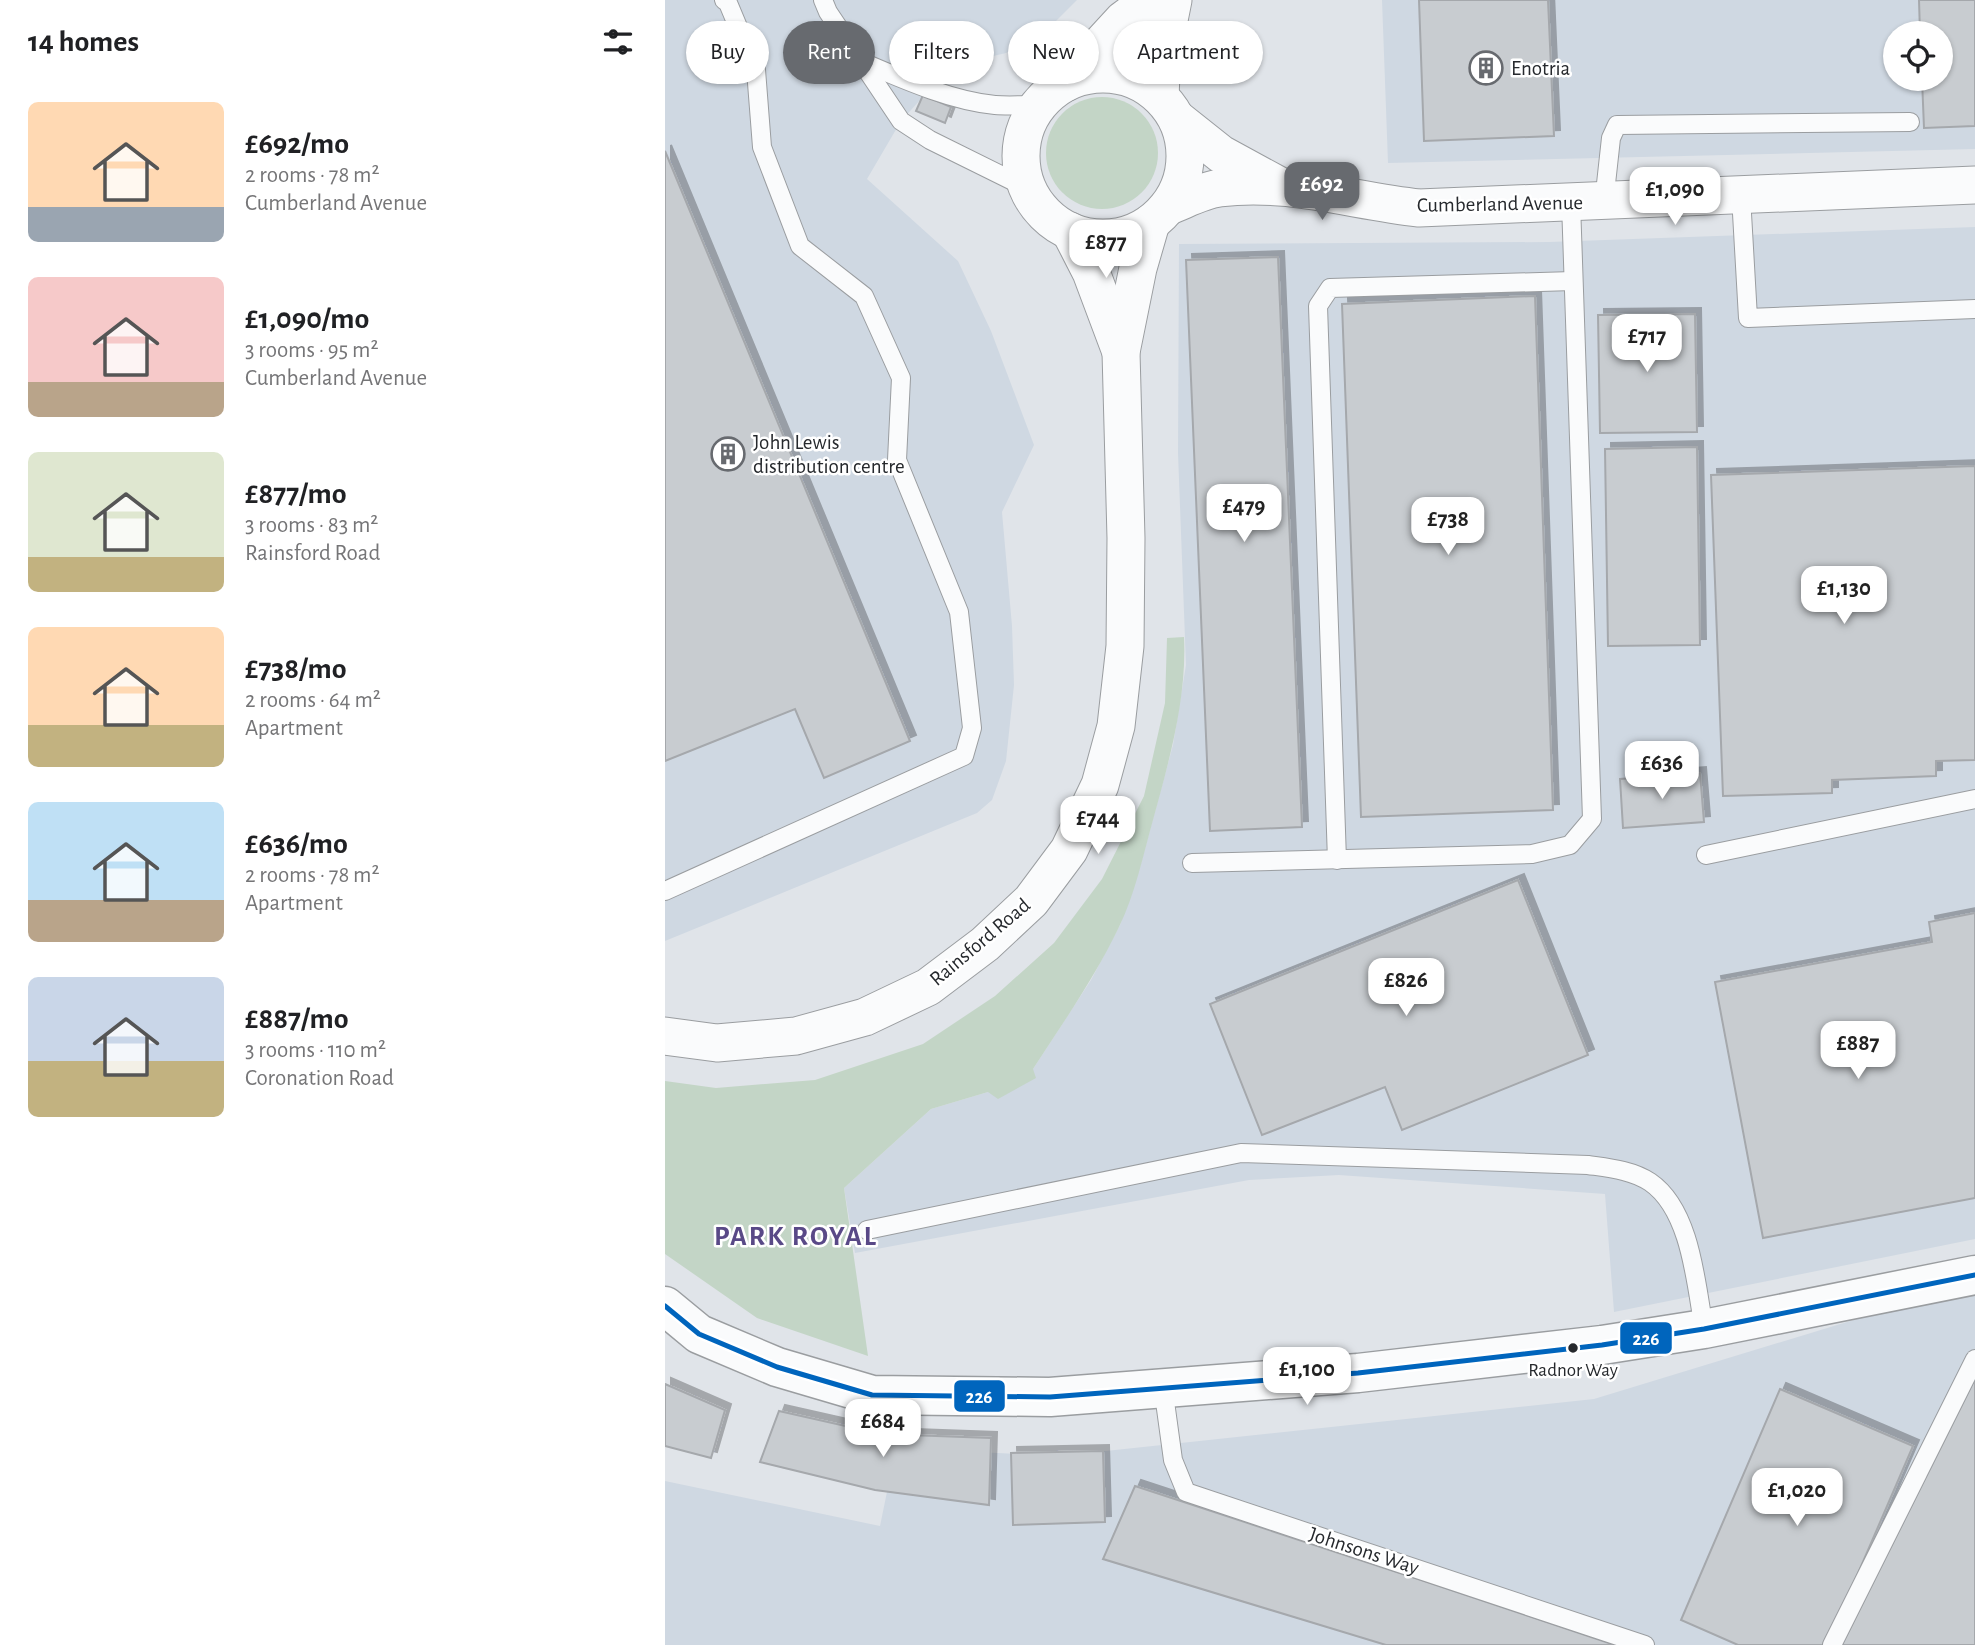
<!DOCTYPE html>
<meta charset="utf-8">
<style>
body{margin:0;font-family:"Alegreya Sans",sans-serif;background:#f6f6f6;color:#202124;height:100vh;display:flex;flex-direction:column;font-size:26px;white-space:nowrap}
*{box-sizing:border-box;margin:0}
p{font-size:23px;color:#757577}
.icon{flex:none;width:38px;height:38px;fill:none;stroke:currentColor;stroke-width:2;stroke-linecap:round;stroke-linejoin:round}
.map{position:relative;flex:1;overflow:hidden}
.panel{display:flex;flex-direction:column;background:#fff;width:665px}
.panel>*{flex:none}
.hud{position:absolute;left:21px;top:21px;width:665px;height:63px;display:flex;gap:14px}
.fabs{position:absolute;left:1218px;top:21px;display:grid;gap:14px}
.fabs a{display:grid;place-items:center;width:70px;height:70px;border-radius:50%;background:#fff;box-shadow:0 2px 5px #0004;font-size:35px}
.price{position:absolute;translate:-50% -60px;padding:0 16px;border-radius:14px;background:#fff;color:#222;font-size:23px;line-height:46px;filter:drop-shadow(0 2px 4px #0008)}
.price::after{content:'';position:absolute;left:50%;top:42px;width:21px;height:16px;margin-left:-10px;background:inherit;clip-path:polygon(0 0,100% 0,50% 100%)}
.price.selected{background:#676a6f;color:#fff}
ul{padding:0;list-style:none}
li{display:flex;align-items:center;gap:21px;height:175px;padding:0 28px}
li span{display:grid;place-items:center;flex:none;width:196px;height:140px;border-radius:10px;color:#555}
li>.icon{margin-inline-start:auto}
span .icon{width:84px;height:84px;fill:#fffc;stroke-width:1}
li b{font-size:30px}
h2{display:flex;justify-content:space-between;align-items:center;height:84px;padding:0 28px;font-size:30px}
.pill{padding:0 24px;border-radius:32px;background:#fff;box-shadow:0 2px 5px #0004;font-size:24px;line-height:63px}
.pill.selected{background:#676a6f;color:#fff}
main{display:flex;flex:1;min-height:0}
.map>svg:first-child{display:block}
.built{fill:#cfd8e2;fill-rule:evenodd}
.green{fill:#c3d5c6}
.building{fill:#c8ccd0;stroke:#a5a8ac;stroke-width:2;filter:url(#shadow)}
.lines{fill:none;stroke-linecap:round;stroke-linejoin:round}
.lane-casing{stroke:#9a9da0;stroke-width:20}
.street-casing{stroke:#9a9da0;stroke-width:39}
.secondary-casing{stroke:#9a9da0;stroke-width:41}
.lane{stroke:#fafbfc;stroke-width:18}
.street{stroke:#fafbfc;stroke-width:37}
.secondary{stroke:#fafbfc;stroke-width:38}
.bus-1-casing{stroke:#fff;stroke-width:10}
.bus-1{stroke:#0065bd;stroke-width:5}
.bus-dot{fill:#26292d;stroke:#fff;stroke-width:2.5}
.labels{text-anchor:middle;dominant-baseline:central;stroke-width:5;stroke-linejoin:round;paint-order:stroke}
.bus-label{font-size:19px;fill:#26292d;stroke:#fff}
.poi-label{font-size:21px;fill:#26292d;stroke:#fff;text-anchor:start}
.street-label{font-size:21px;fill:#26292d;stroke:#fff}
.district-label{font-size:28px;font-weight:bold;letter-spacing:2px;fill:#594987;stroke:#fff}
.line-badge{stroke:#fff;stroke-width:2.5}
.badge-label{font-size:19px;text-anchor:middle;font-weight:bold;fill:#fff}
</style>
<main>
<section class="panel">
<h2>14 homes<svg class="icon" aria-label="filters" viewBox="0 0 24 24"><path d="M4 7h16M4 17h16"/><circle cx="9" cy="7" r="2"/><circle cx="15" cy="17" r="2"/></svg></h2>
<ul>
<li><span style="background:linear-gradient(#ffd9b3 75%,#9aa5b1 0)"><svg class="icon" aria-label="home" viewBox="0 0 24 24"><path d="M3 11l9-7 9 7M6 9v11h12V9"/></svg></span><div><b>£692/mo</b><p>2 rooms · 78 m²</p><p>Cumberland Avenue</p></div></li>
<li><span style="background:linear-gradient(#f6c9c9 75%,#b9a48a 0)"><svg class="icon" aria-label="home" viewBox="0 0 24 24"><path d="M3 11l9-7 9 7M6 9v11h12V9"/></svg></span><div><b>£1,090/mo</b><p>3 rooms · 95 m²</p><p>Cumberland Avenue</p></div></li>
<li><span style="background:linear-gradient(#dfe7d0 75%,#c2b280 0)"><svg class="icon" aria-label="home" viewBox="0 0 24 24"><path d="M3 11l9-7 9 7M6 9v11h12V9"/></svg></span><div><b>£877/mo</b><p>3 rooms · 83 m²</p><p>Rainsford Road</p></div></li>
<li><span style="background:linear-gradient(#ffd9b3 70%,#c2b280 0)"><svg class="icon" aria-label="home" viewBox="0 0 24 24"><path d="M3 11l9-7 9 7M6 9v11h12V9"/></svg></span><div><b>£738/mo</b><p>2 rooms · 64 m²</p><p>Apartment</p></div></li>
<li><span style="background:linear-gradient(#bfe0f5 70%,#b9a48a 0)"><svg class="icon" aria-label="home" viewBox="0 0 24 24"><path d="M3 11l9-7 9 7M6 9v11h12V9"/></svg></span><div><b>£636/mo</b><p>2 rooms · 78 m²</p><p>Apartment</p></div></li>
<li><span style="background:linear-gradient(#c9d6e8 60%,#c2b280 0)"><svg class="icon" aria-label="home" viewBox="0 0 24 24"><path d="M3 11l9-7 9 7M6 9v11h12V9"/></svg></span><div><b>£887/mo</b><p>3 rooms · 110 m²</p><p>Coronation Road</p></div></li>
</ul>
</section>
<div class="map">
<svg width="1310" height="1645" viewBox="0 0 1310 1645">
<defs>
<filter id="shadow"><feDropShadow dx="6" dy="-6" stdDeviation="0" flood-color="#0004"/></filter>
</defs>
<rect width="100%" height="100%" fill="#e0e4e9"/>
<g class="built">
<polygon points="0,0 412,0 384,28 341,53 286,66 236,121 202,179 293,261 326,331 369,445 337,512 347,626 349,685 341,761 327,800 312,813 0,941"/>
<path d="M717 0H1310V149L723 163ZM1230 33H1276V79H1230Z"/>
<polygon points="1310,227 1310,1239 949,1312 940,1194 674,1175 584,1180 190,1253 179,1188 266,1109 323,1092 368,1069 426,980 455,925 475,867 508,745 521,665 513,453 514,244 884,242"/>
<polygon points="1310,1283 1310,1645 0,1645 0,1481 215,1526 231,1448 394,1456 929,1399"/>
</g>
<g class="green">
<circle cx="437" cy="153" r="56"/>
<path d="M519 637C522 699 504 761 488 820 478 856 470 894 454 927 430 977 398 1023 368 1069L371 1078 333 1099 323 1092 266 1109 179 1188 203 1356 92 1318 0 1254V1081L51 1088 150 1080 258 1044 330 996 389 943 437 879 479 796 500 703 502 638Z"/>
</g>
<g class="building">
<polygon points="754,0 883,0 889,136 759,141"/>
<polygon points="1254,0 1310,0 1310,126 1259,128 1257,79 1276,79 1276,33 1255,33"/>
<polygon points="258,95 286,107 280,123 251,111"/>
<polygon points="0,151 245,741 159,778 130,709 0,761"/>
<polygon points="613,257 637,827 545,831 521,260"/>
<polygon points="870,296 888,810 696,817 677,304"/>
<polygon points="1030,314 1032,432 935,433 933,315"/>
<polygon points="1032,447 1035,645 943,646 940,449"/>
<polygon points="1310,466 1310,760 1271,761 1271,776 1167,780 1167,793 1058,796 1046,475"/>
<polygon points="1035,773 1039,822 958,828 955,779"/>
<polygon points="853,880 923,1055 737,1130 720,1087 597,1135 545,1004"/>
<polygon points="1310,913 1310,1198 1098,1238 1050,982 1267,942 1264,922"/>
<polygon points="1310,1378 1310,1645 1171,1645"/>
<polygon points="0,1384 60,1410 46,1458 0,1446"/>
<polygon points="1115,1389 1248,1446 1162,1645 1073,1645 1016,1620"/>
<polygon points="114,1411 216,1434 326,1438 324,1505 210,1490 95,1462"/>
<polygon points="438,1451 440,1522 348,1525 346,1453"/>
<polygon points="470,1486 759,1581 950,1645 721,1645 438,1559"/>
</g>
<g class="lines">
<defs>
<g id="lane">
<polyline points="158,0 163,12 236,121 265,140 362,188"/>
<path d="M195 61C235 78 286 101 330 105 344 106 359 105 373 105"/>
<polyline points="1076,196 1083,318 1310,309"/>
<polyline points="939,202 946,138 952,125 1245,122"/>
<polyline points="1041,855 1310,799"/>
<polyline points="672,860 653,306 665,288 908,281"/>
<polyline points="527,863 867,854 905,845 927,819 906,203"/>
<polyline points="0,891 299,756 307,728 294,612 232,460 236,378 199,296 135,246 97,147 91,70 63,3 59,0"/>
<path d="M202 1230 576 1153 923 1165C944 1168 967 1170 985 1182 1026 1210 1031 1284 1039 1329"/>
<polyline points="498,1387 508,1460 521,1492 980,1645"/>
<polyline points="1167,1645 1310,1359"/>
</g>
<g id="street">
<circle cx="438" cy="156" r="82"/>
<polyline points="400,83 458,20 485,0"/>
<polyline points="495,96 497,55 508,0"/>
<polyline points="512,119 556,154 613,185"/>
<path d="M504 206C520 200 538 190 555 188 622 179 688 201 754 208L1310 185"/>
<polyline points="405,231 426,272 456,352"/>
<polyline points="0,1036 52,1043 131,1036 200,1017 263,987 320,944 366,901 404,850 435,785 451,726 460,646 461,538 456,352 473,268 486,223"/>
</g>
<polyline id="secondary" points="0,1306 34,1334 112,1367 207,1395 385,1397 693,1373 937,1345 1039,1329 1310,1275"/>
</defs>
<use href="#lane" class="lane-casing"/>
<use href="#street" class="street-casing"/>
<use href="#secondary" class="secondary-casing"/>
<use href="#lane" class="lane"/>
<use href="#street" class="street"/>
<use href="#secondary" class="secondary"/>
<defs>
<polyline id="bus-1" points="0,1306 34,1334 112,1367 207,1395 385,1397 693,1373 937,1345 1039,1329 1310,1275"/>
</defs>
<use href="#bus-1" class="bus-1-casing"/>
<use href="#bus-1" class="bus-1"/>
</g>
<defs>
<symbol id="building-ring" viewBox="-11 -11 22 22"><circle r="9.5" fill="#fff" stroke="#676a6f" stroke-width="1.5"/><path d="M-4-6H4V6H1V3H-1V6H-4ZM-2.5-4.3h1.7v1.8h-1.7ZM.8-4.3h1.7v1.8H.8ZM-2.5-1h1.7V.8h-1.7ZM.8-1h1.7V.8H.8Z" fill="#676a6f"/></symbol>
</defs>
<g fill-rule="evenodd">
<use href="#building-ring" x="802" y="49" width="38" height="38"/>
<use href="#building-ring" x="44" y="435" width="38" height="38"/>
</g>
<circle class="bus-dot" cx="908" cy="1348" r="6"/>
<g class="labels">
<g class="bus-label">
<text x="908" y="1370">Radnor Way</text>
</g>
<g class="poi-label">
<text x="846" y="68">Enotria</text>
<text x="88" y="442">John Lewis<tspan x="88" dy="24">distribution centre</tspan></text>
</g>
<g class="street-label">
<text transform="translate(835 204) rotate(-1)">Cumberland Avenue</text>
<text transform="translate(315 942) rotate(-40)">Rainsford Road</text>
<text transform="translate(699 1551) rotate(18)">Johnsons Way</text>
</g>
<g class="district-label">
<text x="131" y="1237">PARK ROYAL</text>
</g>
</g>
<g class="line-badge">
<rect x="954" y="1321" width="54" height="34" rx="7" fill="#0065bd"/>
<rect x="288" y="1379" width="53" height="34" rx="7" fill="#0065bd"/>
</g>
<g class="badge-label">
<text x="981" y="1345">226</text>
<text x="314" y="1403">226</text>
</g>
</svg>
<div class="fabs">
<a><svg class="icon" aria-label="locate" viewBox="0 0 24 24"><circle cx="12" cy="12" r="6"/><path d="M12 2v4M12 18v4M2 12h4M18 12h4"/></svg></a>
</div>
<b class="price selected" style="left:657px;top:222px">£692</b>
<b class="price" style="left:1010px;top:227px">£1,090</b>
<b class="price" style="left:441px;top:280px">£877</b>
<b class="price" style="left:982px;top:374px">£717</b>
<b class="price" style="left:579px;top:544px">£479</b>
<b class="price" style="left:783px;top:557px">£738</b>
<b class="price" style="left:1179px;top:626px">£1,130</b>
<b class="price" style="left:997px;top:801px">£636</b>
<b class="price" style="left:433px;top:856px">£744</b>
<b class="price" style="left:741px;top:1018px">£826</b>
<b class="price" style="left:1193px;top:1081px">£887</b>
<b class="price" style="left:642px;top:1407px">£1,100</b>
<b class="price" style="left:218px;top:1459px">£684</b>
<b class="price" style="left:1132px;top:1528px">£1,020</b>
<div class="hud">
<a class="pill">Buy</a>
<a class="pill selected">Rent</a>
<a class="pill">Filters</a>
<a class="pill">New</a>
<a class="pill">Apartment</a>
</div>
</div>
</main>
